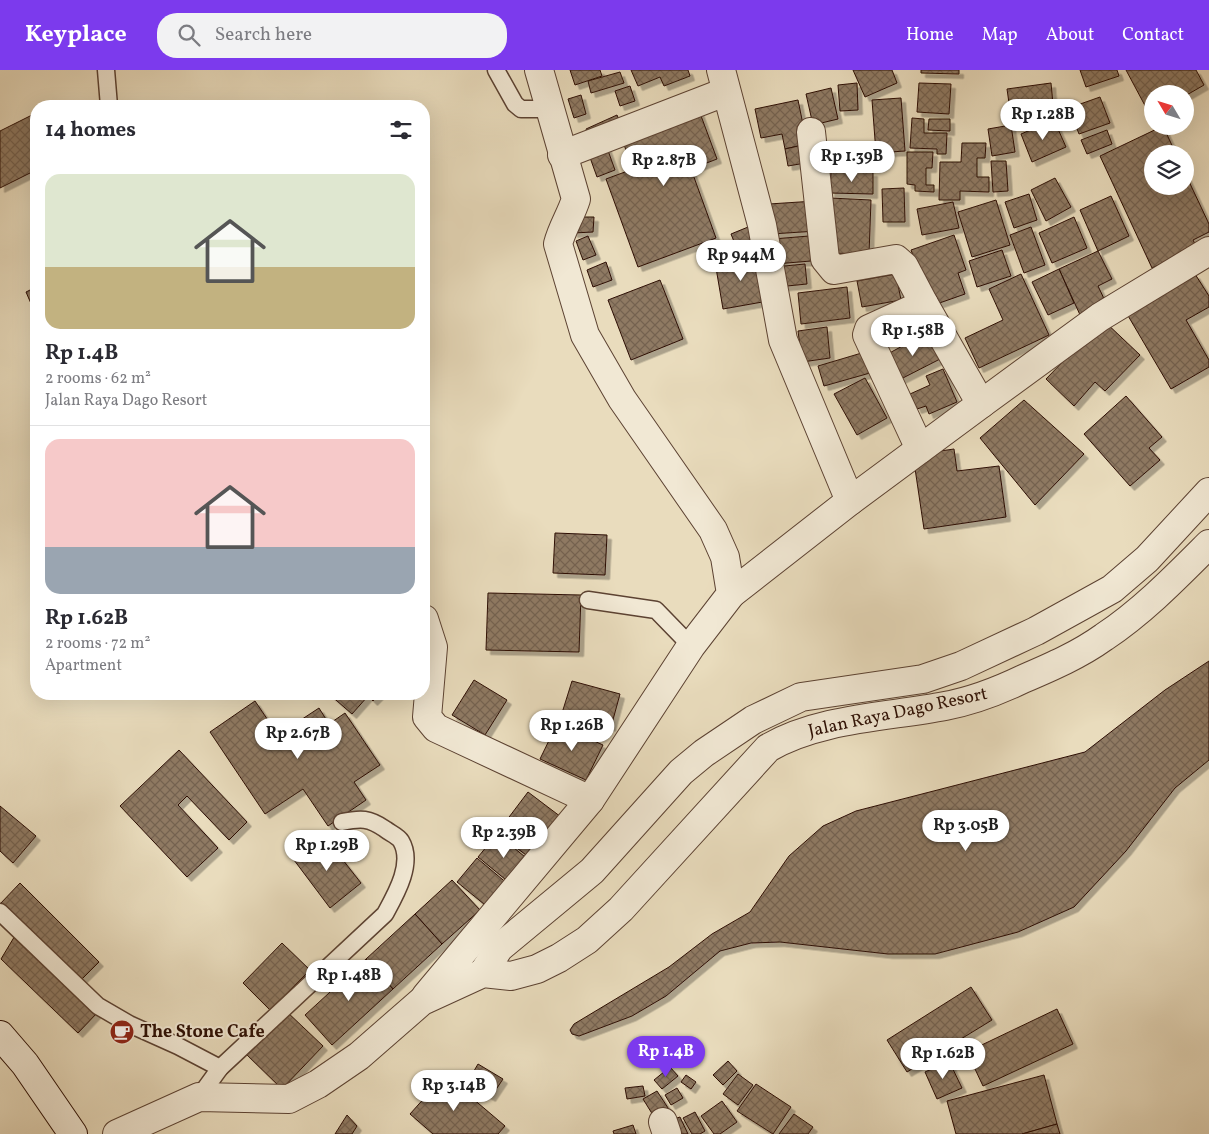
<!DOCTYPE html>
<meta charset="utf-8">
<style>
body{margin:0;font-family:Vollkorn,serif;background:#f2f2f3;color:#2b2b33;height:100vh;display:flex;flex-direction:column;font-size:19px;white-space:nowrap}
*{box-sizing:border-box;margin:0}
p{font-size:16px;color:#7c7c81}
.icon{flex:none;width:28px;height:28px;fill:none;stroke:currentColor;stroke-width:2;stroke-linecap:round;stroke-linejoin:round}
.map{position:relative;flex:1;overflow:hidden}
.details{position:absolute;left:30px;top:30px;width:400px;height:600px;display:flex;flex-direction:column;background:#fff;border-radius:20px;box-shadow:0 5px 20px #0002}
.details>*{flex:none}
.needle{width:32px;rotate:308deg}
.fabs{position:absolute;left:1144px;top:15px;display:grid;gap:10px}
.fabs a{display:grid;place-items:center;width:50px;height:50px;border-radius:50%;background:#fff;box-shadow:0 5px 20px #0002;font-size:25px}
.price{position:absolute;translate:-50% -42px;padding:0 11px;border-radius:18px;background:#fff;color:#222;font-size:16px;line-height:32px;filter:drop-shadow(0 1px 2px #0008)}
.price::after{content:'';position:absolute;left:50%;top:30px;width:15px;height:11px;margin-left:-8px;background:inherit;clip-path:polygon(0 0,100% 0,50% 100%)}
.price.current{background:#7c3aed;color:#fff}
ul{padding:0;list-style:none}
li{display:grid;align-content:center;gap:10px;height:265px;padding:0 15px}
li+li{border-top:1px solid #e1e1e2}
li span{display:grid;place-items:center;height:155px;border-radius:15px;color:#555}
li>.icon{margin-inline-start:auto}
span .icon{width:90px;height:90px;fill:#fffc;stroke-width:1}
li b{font-size:21px}
h2{display:flex;justify-content:space-between;align-items:center;height:60px;padding:0 15px;font-size:21px}
header{display:flex;align-items:center;gap:30px;box-sizing:border-box;height:70px;padding:0 25px;background:#7c3aed;color:#fff}
header strong{font-size:24px}
nav{display:flex;gap:28px;margin-inline-start:auto;font-size:18px}
.search{width:350px;height:45px;background:#f2f2f3;display:flex;align-items:center;gap:12px;box-sizing:border-box;padding:0 18px;border-radius:20px;color:#7c7c81;font-size:19px}
.map>svg:first-child{display:block}
.building{fill:url(#building-cross-hatch);stroke:#2d0f04;filter:url(#shadow)}
.lines{fill:none;stroke-linecap:round;stroke-linejoin:round}
.lane-casing{stroke:#5c4232;stroke-width:19}
.street-casing{stroke:#5c4232;stroke-width:30}
.secondary-casing{stroke:#2d0f04;stroke-width:30}
.lane{stroke:#f1e8d4;stroke-width:16}
.street{stroke:#f1e8d4;stroke-width:28}
.secondary{stroke:#f1e8d4;stroke-width:28}
.labels{text-anchor:middle;dominant-baseline:central;stroke-width:4;stroke-linejoin:round;paint-order:stroke}
.street-label{font-size:18px;fill:#2d0f04;stroke:#f1e8d4}
.poi-label{font-size:18px;font-weight:bold;fill:#2d0f04;stroke:#f1e8d4;text-anchor:start}
</style>
<header>
<strong>Keyplace</strong>
<div class="search"><svg class="icon" aria-label="search" viewBox="0 0 24 24"><circle cx="10" cy="10" r="6"/><path d="M15 15l6 6"/></svg>Search here</div>
<nav><a>Home</a><a>Map</a><a>About</a><a>Contact</a></nav>
</header>
<div class="map">
<svg width="1209" height="1064" viewBox="0 0 1209 1064">
<defs>
<pattern id="building-cross-hatch" width="8" height="8" patternUnits="userSpaceOnUse" patternTransform="scale(1.25)"><rect width="8" height="8" fill="#8f7a64"/><path d="M0 0l8 8M0 8l8-8" fill="none" stroke="#756250"/></pattern>
<filter id="shadow"><feDropShadow dx="4.5" dy="4.5" stdDeviation="0" flood-color="#0004"/></filter>
</defs>
<rect width="100%" height="100%" fill="#e9dcbd"/>
<filter id="stains"><feTurbulence type="fractalNoise" baseFrequency=".004" numOctaves="4"/><feColorMatrix values="0 0 0 0 .2 0 0 0 0 .09 0 0 0 0 .02 0 0 0 .5 -.17"/></filter>
<radialGradient id="worn" r=".72"><stop offset=".6" stop-color="#630" stop-opacity="0"/><stop offset="1" stop-color="#630" stop-opacity=".3"/></radialGradient>
<g class="building">
<polygon points="570,0 600,0 602,6 575,15"/>
<polygon points="631,0 688,0 690,6 664,16 660,7 638,16"/>
<polygon points="853,0 892,0 897,13 865,27"/>
<polygon points="921,0 959,0 959,4 921,3"/>
<polygon points="1080,0 1117,0 1119,6 1086,17"/>
<polygon points="1126,0 1196,0 1204,15 1185,26 1185,24 1152,24 1152,43 1150,45"/>
<polygon points="620,2 624,13 591,23 588,11"/>
<polygon points="857,13 858,40 840,41 838,15"/>
<polygon points="919,13 951,14 949,44 917,42"/>
<polygon points="1051,13 1053,34 1010,40 1007,19"/>
<polygon points="630,16 635,31 620,36 615,21"/>
<polygon points="831,18 838,49 813,55 806,24"/>
<polygon points="581,25 586,44 574,48 568,29"/>
<polygon points="1100,27 1110,53 1079,64 1069,38"/>
<polygon points="901,28 905,81 876,83 872,30"/>
<polygon points="798,30 807,74 785,79 782,64 761,68 755,39"/>
<polygon points="697,35 717,89 691,99 716,168 638,197 606,109 633,99 620,64"/>
<polygon points="1058,36 1060,47 1013,55 1011,44"/>
<polygon points="36,43 36,100 0,118 0,61"/>
<polygon points="617,45 623,59 592,73 586,59"/>
<polygon points="912,48 924,49 924,63 947,63 946,84 937,84 937,79 910,78"/>
<polygon points="929,49 950,49 950,61 928,60"/>
<polygon points="1054,50 1066,77 1032,92 1021,64"/>
<polygon points="1011,55 1015,82 992,86 988,59"/>
<polygon points="1163,56 1176,84 1152,84 1152,116 1185,116 1185,103 1209,154 1209,162 1193,170 1197,178 1152,198 1100,86"/>
<polygon points="1107,60 1112,74 1087,84 1081,70"/>
<polygon points="962,73 986,73 985,88 977,88 977,107 989,107 989,122 960,121 960,130 939,130 940,92 961,92"/>
<polygon points="807,74 811,92 788,96 785,79"/>
<polygon points="606,75 615,100 597,107 588,82"/>
<polygon points="831,77 871,78 871,98 830,98"/>
<polygon points="907,82 933,82 932,98 926,98 926,115 934,115 934,122 915,121 915,115 907,114"/>
<polygon points="991,91 1006,91 1008,121 993,122"/>
<polygon points="831,102 873,102 873,124 830,123"/>
<polygon points="1055,108 1071,137 1046,151 1031,120"/>
<polygon points="904,118 905,152 883,152 882,119"/>
<polygon points="1029,124 1037,150 1014,158 1005,132"/>
<polygon points="1111,126 1129,166 1098,181 1080,140"/>
<polygon points="830,128 871,130 869,184 827,183"/>
<polygon points="996,130 1010,175 972,187 958,142"/>
<polygon points="815,131 817,161 771,164 769,134"/>
<polygon points="953,132 959,158 922,165 917,139"/>
<polygon points="572,147 594,147 593,162 573,163"/>
<polygon points="1074,147 1087,178 1052,193 1039,163"/>
<polygon points="753,155 759,171 737,179 731,164"/>
<polygon points="1031,157 1045,195 1024,203 1010,165"/>
<polygon points="954,165 966,200 958,203 965,224 931,236 911,180"/>
<polygon points="588,166 596,185 583,190 576,171"/>
<polygon points="809,166 811,191 775,194 773,169"/>
<polygon points="1002,180 1011,206 977,217 969,191"/>
<polygon points="1098,181 1112,209 1098,216 1107,235 1081,247 1059,199"/>
<polygon points="760,185 768,231 723,239 715,192"/>
<polygon points="606,192 612,210 593,217 587,200"/>
<polygon points="805,194 807,214 777,217 774,197"/>
<polygon points="1059,199 1074,233 1048,245 1032,212"/>
<polygon points="896,204 901,230 862,237 857,211"/>
<polygon points="1021,204 1049,265 979,298 965,268 1003,250 989,219"/>
<polygon points="1195,204 1209,226 1209,237 1186,250 1209,290 1209,297 1171,319 1127,244"/>
<polygon points="660,210 683,269 631,290 608,230"/>
<polygon points="36,217 36,245 26,222"/>
<polygon points="847,217 850,248 801,254 798,223"/>
<polygon points="1103,250 1140,285 1105,321 1095,312 1074,336 1046,309"/>
<polygon points="827,257 830,288 802,292 798,261"/>
<polygon points="928,262 942,288 897,311 884,286"/>
<polygon points="865,282 870,303 824,316 818,296"/>
<polygon points="943,299 957,332 929,344 926,336 917,339 910,324 930,315 926,306"/>
<polygon points="865,308 887,348 857,365 834,324"/>
<polygon points="1126,326 1162,367 1149,378 1160,390 1130,416 1084,364"/>
<polygon points="1024,330 1084,384 1035,435 980,368"/>
<polygon points="954,379 957,401 999,396 1006,447 924,459 913,385"/>
<polygon points="555,463 607,465 605,505 553,503"/>
<polygon points="488,523 581,525 579,582 486,580"/>
<polygon points="1209,591 1209,690 1175,718 1126,781 1074,837 1018,862 935,884 888,884 780,872 751,873 720,881 666,926 632,946 579,966 572,964 570,960 574,954 669,897 712,864 750,842 789,786 823,756 856,741 1085,682 1165,620"/>
<polygon points="474,610 507,630 485,665 452,645"/>
<polygon points="572,611 620,624 611,657 562,643"/>
<polygon points="329,624 380,624 373,631 368,626 352,644"/>
<polygon points="255,631 278,665 319,638 329,654 345,643 380,695 354,712 366,730 328,756 303,719 265,744 210,662"/>
<polygon points="557,654 603,675 586,710 540,689"/>
<polygon points="179,680 247,752 229,770 187,726 178,735 218,778 187,807 120,736"/>
<polygon points="528,722 565,750 534,791 497,763"/>
<polygon points="0,736 36,766 13,793 0,781"/>
<polygon points="497,764 530,791 511,814 478,787"/>
<polygon points="324,766 361,813 330,838 294,790"/>
<polygon points="477,788 509,815 490,839 457,812"/>
<polygon points="452,810 480,840 442,874 415,844"/>
<polygon points="20,813 99,892 78,913 0,834"/>
<polygon points="415,844 442,874 393,919 366,889"/>
<polygon points="16,864 98,942 78,963 1,889"/>
<polygon points="282,873 310,900 270,940 243,913"/>
<polygon points="366,889 393,919 332,975 305,945"/>
<polygon points="971,917 992,950 907,1002 887,970"/>
<polygon points="1057,939 1073,974 983,1016 967,982"/>
<polygon points="285,940 323,976 282,1019 245,983"/>
<polygon points="728,991 737,1001 723,1015 713,1005"/>
<polygon points="949,991 962,1018 937,1029 925,1002"/>
<polygon points="478,994 503,1009 491,1027 467,1013"/>
<polygon points="670,997 678,1006 662,1019 654,1010"/>
<polygon points="738,1004 753,1015 738,1035 723,1024"/>
<polygon points="445,1005 505,1056 498,1064 433,1064 410,1044"/>
<polygon points="686,1005 696,1012 691,1019 681,1012"/>
<polygon points="1044,1005 1057,1054 1022,1064 956,1064 947,1031"/>
<polygon points="756,1014 791,1037 773,1064 737,1041"/>
<polygon points="643,1016 645,1026 627,1029 625,1018"/>
<polygon points="677,1018 683,1028 671,1035 665,1025"/>
<polygon points="657,1021 670,1041 656,1050 643,1029"/>
<polygon points="722,1031 737,1052 720,1064 714,1064 701,1046"/>
<polygon points="695,1042 705,1061 700,1064 692,1064 683,1048"/>
<polygon points="794,1044 813,1057 808,1064 779,1064"/>
<polygon points="347,1045 357,1056 352,1064 335,1064"/>
<polygon points="680,1047 688,1064 668,1064 665,1052"/>
<polygon points="1057,1054 1060,1064 1022,1064"/>
<polygon points="633,1055 636,1064 614,1064 613,1061"/>
</g>
<g class="lines">
<defs>
<g id="lane">
<polyline points="106,0 109,36"/>
<polyline points="496,0 515,34 521,39 549,39"/>
<polyline points="588,530 656,540 691,576"/>
<polyline points="0,842 98,936 129,954 178,976 220,998"/>
<path d="M199 1027 220 998 385 844C396 824 414 793 401 771 398 766 390 763 385 759 369 748 361 748 342 752"/>
</g>
<g id="street">
<polyline points="721,0 762,155 783,270 850,431 731,524"/>
<polyline points="811,62 825,189 834,200 896,189 904,196 924,234 869,259 867,265 920,379"/>
<polyline points="562,85 725,22"/>
<polyline points="981,334 1100,247 1209,181"/>
<polyline points="850,431 981,334 924,234"/>
<polyline points="424,549 433,577 427,647 436,658 590,730"/>
<polyline points="483,903 499,878 592,801 681,702 704,683 753,650 801,627 923,609 961,596 1036,561 1112,519 1147,489 1209,422"/>
<path d="M426 926 590 730 691 576 731 524 725 487 713 460 622 329 585 265 558 174C562 158 571 145 576 129L539 0"/>
<polyline points="663,1052 667,1064"/>
<path d="M117 1064 199 1027 289 1029 318 1014 359 986 422 931 483 903 511 906 537 899 559 888 587 870 621 839 768 678C819 648 888 647 945 636 972 631 998 621 1023 609 1051 597 1079 585 1104 567 1143 541 1176 507 1209 474"/>
</g>
<polyline id="secondary" points="0,965 25,994 73,1064"/>
</defs>
<use href="#lane" class="lane-casing"/>
<use href="#street" class="street-casing"/>
<use href="#secondary" class="secondary-casing"/>
<use href="#lane" class="lane"/>
<use href="#street" class="street"/>
<use href="#secondary" class="secondary"/>
</g>
<defs>
<symbol id="cafe-disc" viewBox="-11 -11 22 22"><circle r="9.5" fill="#8f2418" stroke="#f1e8d4"/><path d="M-5.5-4.5H6V0H3Q3 3.5 0 3.5H-2.5Q-5.5 3.5-5.5 0ZM3-3.2v2h1.7v-2ZM-6 4.5H4V6H-6Z" fill="#fff"/></symbol>
</defs>
<g fill-rule="evenodd">
<use href="#cafe-disc" x="108" y="948" width="28" height="28"/>
</g>
<g class="labels">
<g class="street-label">
<text transform="translate(898 643) rotate(-12)">Jalan Raya Dago Resort</text>
</g>
<g class="poi-label">
<text x="140" y="962">The Stone Cafe</text>
</g>
</g>
<rect width="100%" height="100%" filter="url(#stains)"/>
<rect width="100%" height="100%" fill="url(#worn)"/>
</svg>
<div class="fabs">
<a><svg class="needle" viewBox="-14 -14 28 28"><path d="M0-13l5 13h-10z" fill="#e53935"/><path d="M0 13l5-13h-10z" fill="#7c7c81"/></svg></a>
<a><svg class="icon" aria-label="layers" viewBox="0 0 24 24"><path d="M12 4l9 5-9 5-9-5zM3 14l9 5 9-5"/></svg></a>
</div>
<b class="price" style="left:1043px;top:71px">Rp 1.28B</b>
<b class="price" style="left:852px;top:113px">Rp 1.39B</b>
<b class="price" style="left:664px;top:117px">Rp 2.87B</b>
<b class="price" style="left:741px;top:212px">Rp 944M</b>
<b class="price" style="left:913px;top:287px">Rp 1.58B</b>
<b class="price" style="left:572px;top:682px">Rp 1.26B</b>
<b class="price" style="left:298px;top:690px">Rp 2.67B</b>
<b class="price" style="left:966px;top:782px">Rp 3.05B</b>
<b class="price" style="left:504px;top:789px">Rp 2.39B</b>
<b class="price" style="left:327px;top:802px">Rp 1.29B</b>
<b class="price" style="left:349px;top:932px">Rp 1.48B</b>
<b class="price current" style="left:666px;top:1008px">Rp 1.4B</b>
<b class="price" style="left:943px;top:1010px">Rp 1.62B</b>
<b class="price" style="left:454px;top:1042px">Rp 3.14B</b>
<section class="details">
<h2>14 homes<svg class="icon" aria-label="filters" viewBox="0 0 24 24"><path d="M4 7h16M4 17h16"/><circle cx="9" cy="7" r="2"/><circle cx="15" cy="17" r="2"/></svg></h2>
<ul>
<li><span style="background:linear-gradient(#dfe7d0 60%,#c2b280 0)"><svg class="icon" aria-label="home" viewBox="0 0 24 24"><path d="M3 11l9-7 9 7M6 9v11h12V9"/></svg></span><div><b>Rp 1.4B</b><p>2 rooms · 62 m²</p><p>Jalan Raya Dago Resort</p></div></li>
<li><span style="background:linear-gradient(#f6c9c9 70%,#9aa5b1 0)"><svg class="icon" aria-label="home" viewBox="0 0 24 24"><path d="M3 11l9-7 9 7M6 9v11h12V9"/></svg></span><div><b>Rp 1.62B</b><p>2 rooms · 72 m²</p><p>Apartment</p></div></li>
</ul>
</section>
</div>
